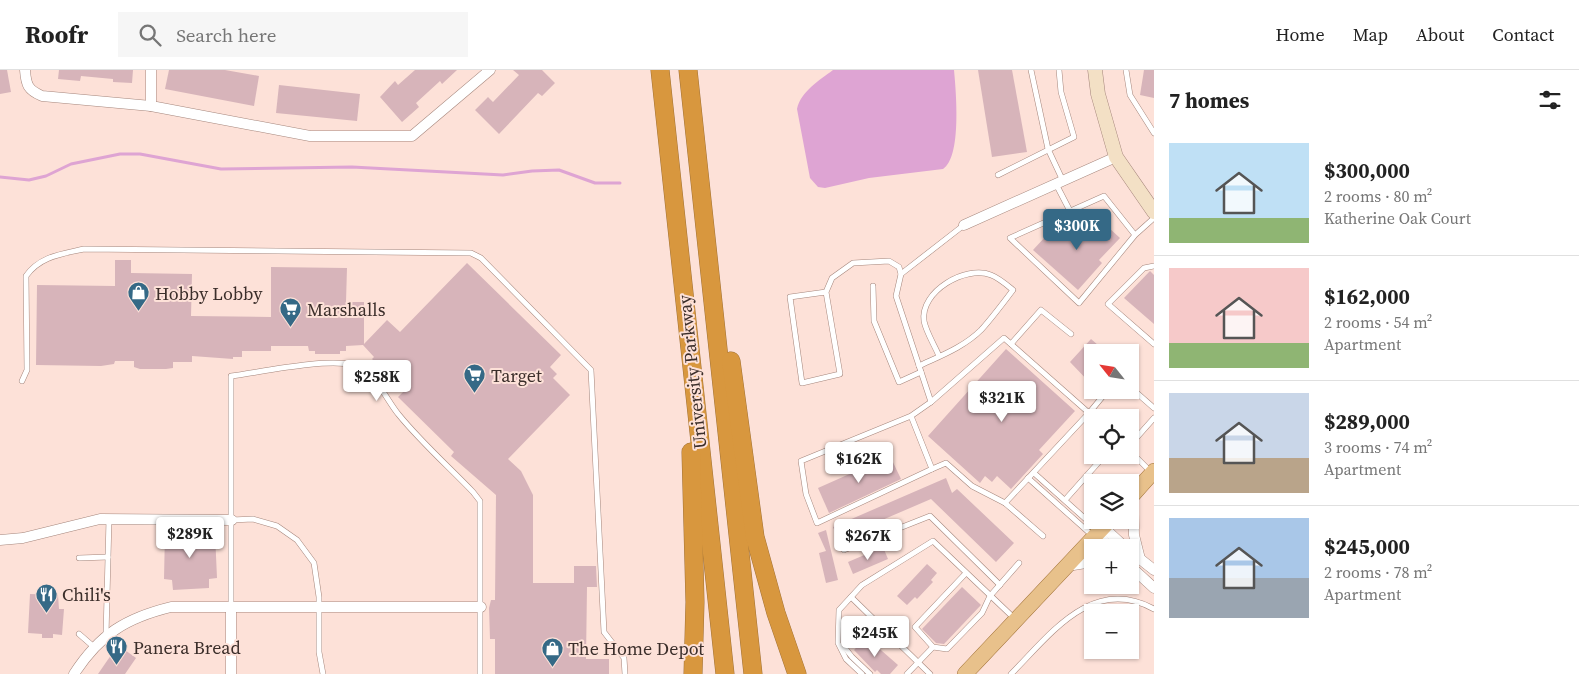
<!DOCTYPE html>
<meta charset="utf-8">
<style>
body{margin:0;font-family:"Source Serif 4",serif;background:#f6f6f6;color:#222;height:100vh;display:flex;flex-direction:column;font-size:19px;white-space:nowrap}
*{box-sizing:border-box;margin:0}
p{font-size:16px;color:#767676}
.icon{flex:none;width:28px;height:28px;fill:none;stroke:currentColor;stroke-width:2;stroke-linecap:round;stroke-linejoin:round}
.map{position:relative;flex:1;overflow:hidden}
.side{display:flex;flex-direction:column;background:#fff;width:425px}
.side>*{flex:none}
.needle{width:32px;rotate:300deg}
.fabs{position:absolute;left:1084px;top:274px;display:grid;gap:10px}
.fabs a{display:grid;place-items:center;width:55px;height:55px;border-radius:0px;background:#fff;box-shadow:0 1px 4px #0004;font-size:25px}
.price{position:absolute;translate:-50% -42px;padding:0 11px;border-radius:5px;background:#fff;color:#222;font-size:16px;line-height:32px;filter:drop-shadow(0 1px 2px #0008)}
.price::after{content:'';position:absolute;left:50%;top:30px;width:15px;height:11px;margin-left:-8px;background:inherit;clip-path:polygon(0 0,100% 0,50% 100%)}
.price.active{background:#356986;color:#fff}
ul{padding:0;list-style:none}
li{display:flex;align-items:center;gap:15px;height:125px;padding:0 15px}
li+li{border-top:1px solid #e0e0e0}
li span{display:grid;place-items:center;flex:none;width:140px;height:100px;border-radius:0px;color:#555}
li>.icon{margin-inline-start:auto}
span .icon{width:60px;height:60px;fill:#fffc;stroke-width:1}
li b{font-size:21px}
h2{display:flex;justify-content:space-between;align-items:center;height:60px;padding:0 15px;font-size:21px}
header{display:flex;align-items:center;gap:30px;box-sizing:border-box;height:70px;padding:0 25px;background:#fff;border-bottom:1px solid #e0e0e0}
header strong{font-size:24px}
nav{display:flex;gap:28px;margin-inline-start:auto;font-size:18px}
.search{width:350px;height:45px;background:#f6f6f6;display:flex;align-items:center;gap:12px;box-sizing:border-box;padding:0 18px;border-radius:0px;color:#767676;font-size:19px}
main{display:flex;flex:1;min-height:0}
.map>svg:first-child{display:block}
.water{fill:#dea4d3}
.lines{fill:none;stroke-linecap:round;stroke-linejoin:round}
.stream{stroke:#dea4d3;stroke-width:3}
.building{fill:#d7b4ba}
.lane-casing{stroke:#a5867c;stroke-width:6}
.street-casing{stroke:#a5867c;stroke-width:11}
.secondary-casing{stroke:#a5867c;stroke-width:15}
.primary-casing{stroke:#a17237;stroke-width:16}
.highway-casing{stroke:#a17237;stroke-width:19}
.lane{stroke:#fff;stroke-width:5}
.street{stroke:#fff;stroke-width:10}
.secondary{stroke:#f3e0c5;stroke-width:14}
.primary{stroke:#e8c18b;stroke-width:15}
.highway{stroke:#d8973e;stroke-width:18}
.labels{text-anchor:middle;dominant-baseline:central;stroke-width:4;stroke-linejoin:round;paint-order:stroke}
.poi-label{font-size:18px;fill:#3b2e2a;stroke:#fde1d8;text-anchor:start}
.street-label{font-size:18px;fill:#3b2e2a;stroke:#fde1d8}
</style>
<header>
<strong>Roofr</strong>
<div class="search"><svg class="icon" aria-label="search" viewBox="0 0 24 24"><circle cx="10" cy="10" r="6"/><path d="M15 15l6 6"/></svg>Search here</div>
<nav><a>Home</a><a>Map</a><a>About</a><a>Contact</a></nav>
</header>
<main>
<div class="map">
<svg width="1154" height="604" viewBox="0 0 1154 604">
<rect width="100%" height="100%" fill="#fde1d8"/>
<path class="water" d="M833 0H954C956 21 962 87 943 99L869 108 825 118 818 117 810 108 797 39C801 21 820 10 833 0Z"/>
<g class="lines">
<polyline class="stream" points="0,107 29,110 46,106 71,94 120,84 140,84 221,99 352,97 503,105 532,101 559,100 595,113 620,113"/>
</g>
<g class="building">
<polygon points="0,0 7,0 11,22 0,24"/>
<polygon points="59,0 133,0 132,13 113,12 113,9 81,6 80,11 58,9"/>
<polygon points="169,0 225,0 259,6 254,36 165,19"/>
<polygon points="415,0 457,0 442,14 440,11 416,33 419,37 402,52 380,27 395,11 398,15"/>
<polygon points="513,0 542,0 555,13 542,26 538,23 499,64 475,40 488,27 493,32 519,5"/>
<polygon points="978,0 1012,0 1027,82 992,87"/>
<polygon points="1144,0 1154,0 1154,28 1140,25"/>
<polygon points="279,15 360,24 357,51 276,43"/>
<polygon points="1097,147 1120,168 1099,190 1102,193 1078,220 1033,180 1058,153 1068,162 1084,161"/>
<polygon points="115,190 131,190 131,203 192,204 191,246 271,247 271,197 347,198 346,232 364,232 364,274 387,250 400,262 467,193 561,285 550,297 557,304 553,308 570,325 508,389 521,401 533,425 533,513 574,513 574,496 596,496 597,517 587,517 586,589 609,589 609,604 495,604 495,569 490,569 489,538 491,530 495,530 496,425 451,386 454,382 398,327 408,317 392,302 389,306 372,289 374,287 363,275 346,276 346,281 340,281 340,284 315,284 315,281 309,281 308,276 271,276 271,281 242,281 242,287 233,287 233,289 192,286 192,292 173,292 173,298 166,299 140,299 134,297 134,291 115,291 114,294 101,296 36,295 37,215 115,216"/>
<polygon points="1150,201 1154,205 1154,254 1124,228"/>
<polygon points="1091,269 1106,282 1092,282 1092,315 1070,292"/>
<polygon points="1006,279 1075,341 1039,380 1043,384 1011,419 997,406 992,412 985,406 980,413 928,366"/>
<polygon points="890,386 901,409 829,443 818,418"/>
<polygon points="946,408 952,423 957,419 1014,473 996,492 931,429 838,469 833,457"/>
<polygon points="826,460 838,510 826,513 819,483 826,481 818,463"/>
<polygon points="165,461 215,463 217,508 209,509 209,518 173,520 172,510 164,509"/>
<polygon points="883,477 888,489 853,504 848,492"/>
<polygon points="927,494 937,503 931,510 933,512 917,529 915,527 907,535 897,526"/>
<polygon points="962,517 981,535 944,574 936,573 922,559"/>
<polygon points="30,524 58,525 59,539 64,539 62,565 53,564 53,568 42,568 42,564 28,563"/>
<polygon points="866,567 898,595 890,604 881,604 877,600 875,602 854,580"/>
<polygon points="118,575 136,588 125,604 98,604"/>
</g>
<g class="lines">
<defs>
<g id="lane">
<polyline points="1031,0 1048,79 1063,111"/>
<polyline points="1126,0 1130,25 1154,63"/>
<polyline points="998,105 1074,67 1061,22 1059,0"/>
<polyline points="1056,114 1070,141"/>
<polyline points="1135,165 1104,126 1010,168 1079,233 1135,165 1154,148"/>
<polyline points="1154,196 1144,198 1108,234 1154,274"/>
<polyline points="873,216 874,251 899,312 921,302"/>
<polyline points="826,222 790,227 802,313 840,304 826,222 832,208 853,193 889,191 899,197 901,204"/>
<polyline points="1011,274 1041,240 1071,264"/>
<path d="M919 296C940 286 964 277 981 260 992 248 1003 233 1013 220 1007 215 999 208 991 205 966 195 920 221 924 251 926 262 935 276 939 286"/>
<path d="M22 311 27 300 26 206C40 186 62 184 84 179L471 183 481 188 591 300 604 562 624 588 625 604"/>
<polyline points="1130,317 1154,338"/>
<polyline points="931,332 1004,268 1089,343 1005,433"/>
<polyline points="911,346 932,399 817,453 806,424 801,391 911,346 931,332 896,226 901,204 964,155"/>
<polyline points="1094,348 1089,343 1108,320"/>
<polyline points="1130,375 1154,348"/>
<polyline points="1130,381 1150,401"/>
<polyline points="932,399 946,393 972,416 1005,433 1043,466"/>
<polyline points="1034,403 1099,461"/>
<polyline points="1028,408 1093,466"/>
<polyline points="1065,430 1105,385"/>
<polyline points="232,450 253,449 277,456 297,470 314,493 319,527 319,582 323,604"/>
<polyline points="844,480 930,446 1000,515"/>
<polyline points="79,488 108,487"/>
<polyline points="966,503 915,557 933,577 947,579 982,543 990,526 1019,493"/>
<polyline points="851,527 930,604"/>
<path d="M231 537V306C261 302 326 288 353 295 376 302 385 328 399 345 421 372 449 397 473 422L480 431V604"/>
<polyline points="79,564 94,577"/>
<polyline points="847,564 870,555"/>
<polyline points="106,565 109,449"/>
<polyline points="862,604 846,589 838,573 839,540 862,515 933,471 1014,548"/>
<polyline points="870,604 852,587 845,578 851,553 861,549 880,561 885,561"/>
<polyline points="907,604 933,577"/>
<path d="M1011 604C1050 565 1092 505 1154 539"/>
</g>
<g id="street">
<path d="M25 0C26 15 28 20 42 26L151 36 310 66H412L490 0"/>
<polyline points="151,36 151,0"/>
<polyline points="964,155 1116,87"/>
<polyline points="1133,424 1134,465 1140,489"/>
<polyline points="1103,457 1126,478"/>
<polyline points="1097,464 1111,478"/>
<polyline points="0,470 23,468 100,449 232,450"/>
<polyline points="1130,481 1154,500"/>
<polyline points="1067,496 1092,492"/>
<polyline points="1130,496 1154,518"/>
<polyline points="231,537 231,604"/>
<path d="M74 604C100 564 126 548 171 537H481"/>
</g>
<polyline id="secondary" points="1095,0 1098,24 1116,87 1154,142"/>
<g id="primary">
<polyline points="1130,428 1154,401"/>
<polyline points="965,604 1110,450"/>
</g>
<g id="highway">
<polyline points="660,0 725,604"/>
<polyline points="688,0 753,604"/>
<polyline points="731,291 755,467 776,543 797,604"/>
<polyline points="691,382 695,532 693,604"/>
</g>
</defs>
<use href="#lane" class="lane-casing"/>
<use href="#street" class="street-casing"/>
<use href="#secondary" class="secondary-casing"/>
<use href="#primary" class="primary-casing"/>
<use href="#highway" class="highway-casing"/>
<use href="#lane" class="lane"/>
<use href="#street" class="street"/>
<use href="#secondary" class="secondary"/>
<use href="#primary" class="primary"/>
<use href="#highway" class="highway"/>
</g>
<defs>
<symbol id="shop-pin" viewBox="-11 -11 22 30"><path d="M0 17L-7.5 6A9.5 9.5 0 1 1 7.5 6Z" fill="#356986" stroke="#fde1d8"/><path d="M-5-2.5h2.3a2.7 3.5 0 0 1 5.4 0H5L5.5 6h-11ZM-1.5-2.5h3a1.5 2.3 0 0 0-3 0Z" fill="#fff"/></symbol>
<symbol id="supermarket-pin" viewBox="-11 -11 22 30"><path d="M0 17L-7.5 6A9.5 9.5 0 1 1 7.5 6Z" fill="#356986" stroke="#fde1d8"/><path d="M-6-5.5h2.5l.6 2H6L4.5 2H-2.5L-4.4-4H-6ZM-1.5 3.2a1.3 1.3 0 1 0 .1 0ZM3 3.2a1.3 1.3 0 1 0 .1 0Z" fill="#fff"/></symbol>
<symbol id="restaurant-pin" viewBox="-11 -11 22 30"><path d="M0 17L-7.5 6A9.5 9.5 0 1 1 7.5 6Z" fill="#356986" stroke="#fde1d8"/><path d="M-5-6h1v4h1v-4h1v4h1v-4h1v5L-1.5 .5V6h-2V.5L-5-1ZM5-6V6H3V1.5H1.5Q1.5-4 5-6Z" fill="#fff"/></symbol>
</defs>
<g fill-rule="evenodd">
<use href="#shop-pin" x="126" y="210" width="25" height="34"/>
<use href="#supermarket-pin" x="278" y="226" width="25" height="34"/>
<use href="#supermarket-pin" x="462" y="292" width="25" height="34"/>
<use href="#restaurant-pin" x="34" y="512" width="25" height="34"/>
<use href="#restaurant-pin" x="104" y="564" width="25" height="34"/>
<use href="#shop-pin" x="540" y="566" width="25" height="34"/>
</g>
<g class="labels">
<g class="poi-label">
<text x="155" y="223">Hobby Lobby</text>
<text x="307" y="239">Marshalls</text>
<text x="491" y="305">Target</text>
<text x="62" y="524">Chili's</text>
<text x="133" y="577">Panera Bread</text>
<text x="568" y="578">The Home Depot</text>
</g>
<g class="street-label">
<text transform="translate(692 302) rotate(-96)">University Parkway</text>
</g>
</g>
</svg>
<div class="fabs">
<a><svg class="needle" viewBox="-14 -14 28 28"><path d="M0-13l5 13h-10z" fill="#e53935"/><path d="M0 13l5-13h-10z" fill="#767676"/></svg></a>
<a><svg class="icon" aria-label="locate" viewBox="0 0 24 24"><circle cx="12" cy="12" r="6"/><path d="M12 2v4M12 18v4M2 12h4M18 12h4"/></svg></a>
<a><svg class="icon" aria-label="layers" viewBox="0 0 24 24"><path d="M12 4l9 5-9 5-9-5zM3 14l9 5 9-5"/></svg></a>
<a>+</a>
<a>−</a>
</div>
<b class="price active" style="left:1077px;top:181px">$300K</b>
<b class="price" style="left:377px;top:332px">$258K</b>
<b class="price" style="left:1002px;top:353px">$321K</b>
<b class="price" style="left:859px;top:414px">$162K</b>
<b class="price" style="left:190px;top:489px">$289K</b>
<b class="price" style="left:868px;top:491px">$267K</b>
<b class="price" style="left:875px;top:588px">$245K</b>
</div>
<section class="side">
<h2>7 homes<svg class="icon" aria-label="filters" viewBox="0 0 24 24"><path d="M4 7h16M4 17h16"/><circle cx="9" cy="7" r="2"/><circle cx="15" cy="17" r="2"/></svg></h2>
<ul>
<li><span style="background:linear-gradient(#bfe0f5 75%,#8fb573 0)"><svg class="icon" aria-label="home" viewBox="0 0 24 24"><path d="M3 11l9-7 9 7M6 9v11h12V9"/></svg></span><div><b>$300,000</b><p>2 rooms · 80 m²</p><p>Katherine Oak Court</p></div></li>
<li><span style="background:linear-gradient(#f6c9c9 75%,#8fb573 0)"><svg class="icon" aria-label="home" viewBox="0 0 24 24"><path d="M3 11l9-7 9 7M6 9v11h12V9"/></svg></span><div><b>$162,000</b><p>2 rooms · 54 m²</p><p>Apartment</p></div></li>
<li><span style="background:linear-gradient(#c9d6e8 65%,#b9a48a 0)"><svg class="icon" aria-label="home" viewBox="0 0 24 24"><path d="M3 11l9-7 9 7M6 9v11h12V9"/></svg></span><div><b>$289,000</b><p>3 rooms · 74 m²</p><p>Apartment</p></div></li>
<li><span style="background:linear-gradient(#a9c7e8 60%,#9aa5b1 0)"><svg class="icon" aria-label="home" viewBox="0 0 24 24"><path d="M3 11l9-7 9 7M6 9v11h12V9"/></svg></span><div><b>$245,000</b><p>2 rooms · 78 m²</p><p>Apartment</p></div></li>
</ul>
</section>
</main>
